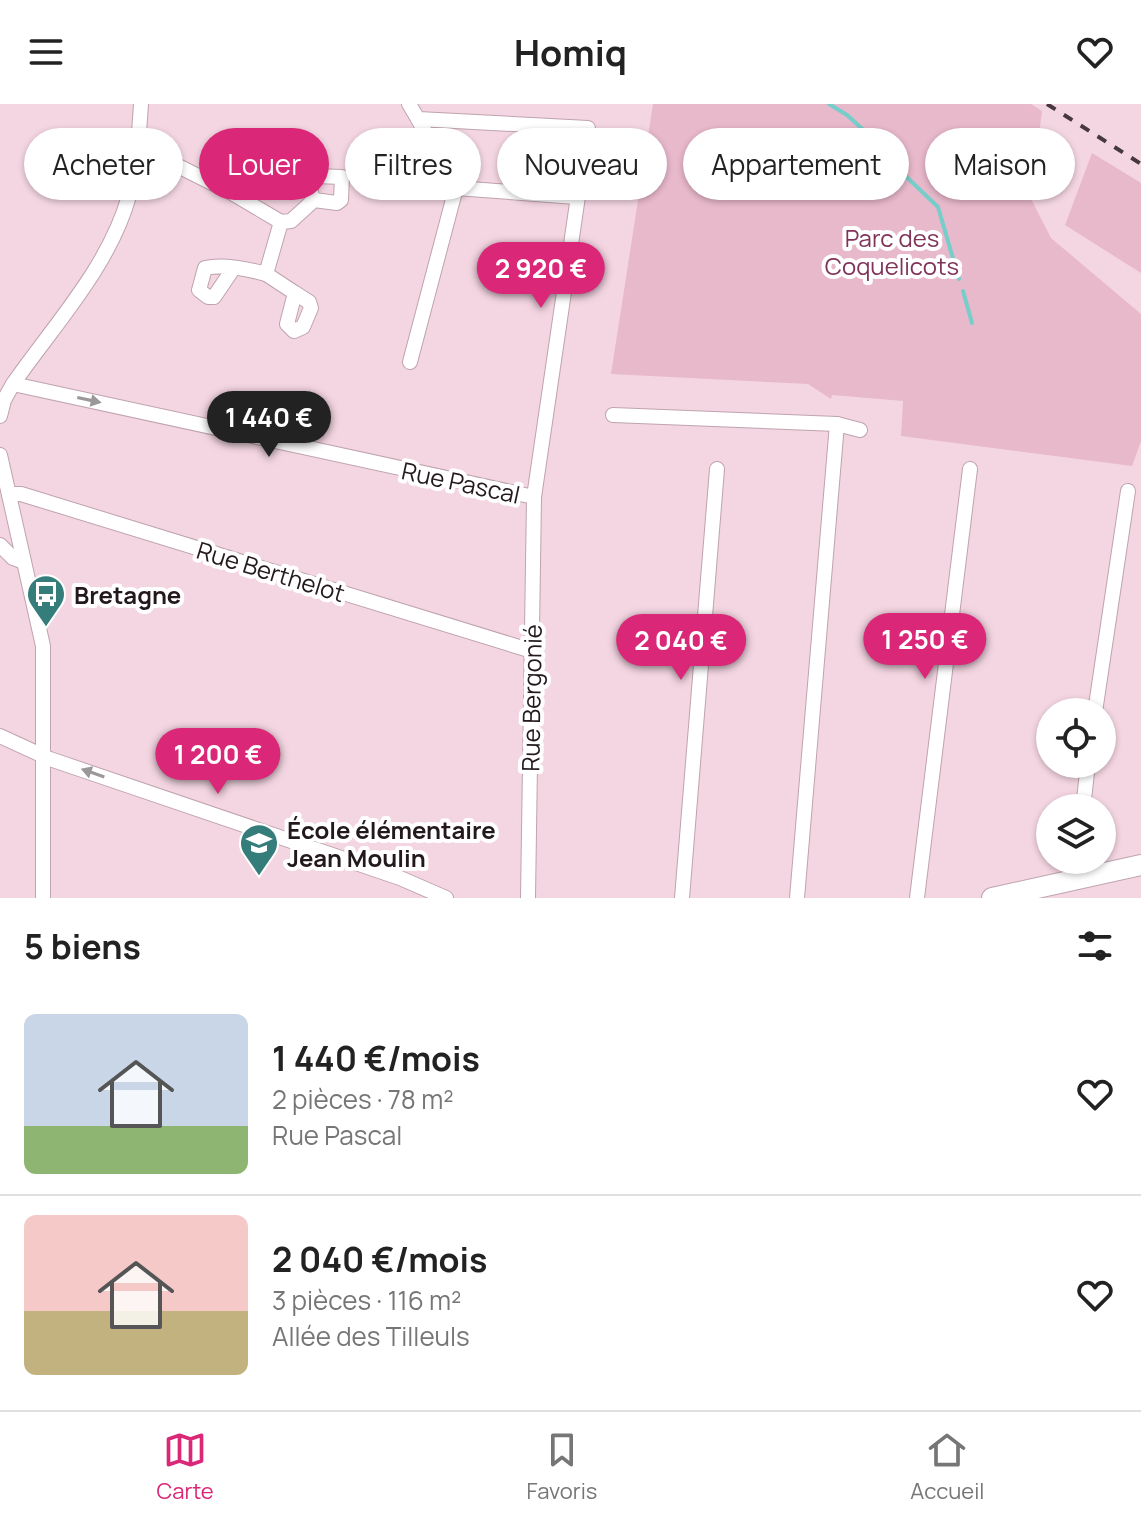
<!DOCTYPE html>
<html lang="fr">
<meta charset="utf-8">
<style>
body{margin:0;font-family:Manrope,sans-serif;background:#f6f6f6;color:#222;height:100vh;display:flex;flex-direction:column;font-size:30px;white-space:nowrap}
*{box-sizing:border-box;margin:0}
p{font-size:26px;color:#767676}
.icon{flex:none;width:44px;height:44px;fill:none;stroke:currentColor;stroke-width:2;stroke-linecap:round;stroke-linejoin:round}
.map{position:relative;height:794px;overflow:hidden}
.sheet{display:flex;flex-direction:column;background:#fff;flex:1}
.sheet>*{flex:none}
.top-card{position:absolute;left:24px;top:24px;width:1094px;height:72px;display:flex;gap:16px}
.buttons{position:absolute;left:1036px;top:594px;display:grid;gap:16px}
.buttons a{display:grid;place-items:center;width:80px;height:80px;border-radius:50%;background:#fff;box-shadow:0 2px 6px #0004;font-size:40px}
.price{position:absolute;translate:-50% -68px;padding:0 18px;border-radius:28px;background:#db2777;color:#fff;font-size:26px;line-height:52px;filter:drop-shadow(0 2px 4px #0008)}
.price::after{content:'';position:absolute;left:50%;top:48px;width:24px;height:18px;margin-left:-12px;background:inherit;clip-path:polygon(0 0,100% 0,50% 100%)}
.price.current{background:#222;color:#fff}
ul{padding:0;list-style:none}
li{display:flex;align-items:center;gap:24px;height:200px;padding:0 24px}
li+li{border-top:2px solid #e0e0e0}
li span{display:grid;place-items:center;flex:none;width:224px;height:160px;border-radius:12px;color:#555}
li>.icon{margin-inline-start:auto}
span .icon{width:96px;height:96px;fill:#fffc;stroke-width:1}
li b{font-size:34px}
h2{display:flex;justify-content:space-between;align-items:center;height:96px;padding:0 24px;font-size:34px}
.chip{padding:0 28px;border-radius:36px;background:#fff;box-shadow:0 2px 6px #0004;font-size:28px;line-height:72px}
.chip.current{background:#db2777;color:#fff}
header{display:flex;justify-content:space-between;align-items:center;height:104px;padding:0 24px;background:#fff;font-size:36px;font-weight:700}
.menu{display:flex;justify-content:space-around;align-items:center;height:112px;border-top:2px solid #e0e0e0;background:#fff;font-size:22px;color:#767676}
.menu a{display:grid;justify-items:center;gap:4px}
.menu .current{color:#db2777}
.map>svg:first-child{display:block}
.green{fill:#e8b8cb}
.lines{fill:none;stroke-linecap:round;stroke-linejoin:round}
.stream{stroke:#76cdca;stroke-width:4}
.street-casing{stroke:#bfa3ae;stroke-width:16}
.secondary-casing{stroke:#bfa3ae;stroke-width:22}
.street{stroke:#fff;stroke-width:14}
.secondary{stroke:#fff;stroke-width:20}
.rail{stroke:#46383e;stroke-width:4;stroke-dasharray:10 10;stroke-linecap:butt}
.oneway{fill:#9c9899}
.labels{text-anchor:middle;dominant-baseline:central;stroke-width:8;stroke-linejoin:round;paint-order:stroke}
.park-label{font-size:24px;fill:#803359;stroke:#fff}
.street-label{font-size:24px;fill:#23191d;stroke:#fff}
.poi-label{font-size:24px;font-weight:bold;fill:#23191d;stroke:#fff;text-anchor:start}
</style>
<header><svg class="icon" aria-label="menu" viewBox="0 0 24 24"><path d="M4 6h16M4 12h16M4 18h16"/></svg>Homiq<svg class="icon" aria-label="heart" viewBox="0 0 24 24"><path d="M12 20l-8-8c-3-5 5-10 8-4 3-6 11-1 8 4z"/></svg></header>
<div class="map">
<svg width="1141" height="794" viewBox="0 0 1141 794">
<rect width="100%" height="100%" fill="#f4d6e2"/>
<g class="green">
<polygon points="653,0 1031,0 1042,7 1031,95 1051,134 1141,210 1141,337 1132,362 901,332 903,297 832,291 831,295 808,280 611,270"/>
<polygon points="1092,49 1141,79 1141,169 1065,121"/>
</g>
<g class="lines">
<g class="stream">
<polyline points="829,0 847,11 882,43 893,60 938,103 959,175"/>
<polyline points="963,187 972,219"/>
</g>
<defs>
<g id="street">
<polyline points="409,0 418,15 588,24 534,393 528,794"/>
<polyline points="418,15 456,84 576,93"/>
<path d="M138 42 232 89 281 118 291 117 314 96 337 99 341 96 342 73 316 72C309 81 309 87 314 96"/>
<path d="M233 165 214 193H208L199 186 205 164C223 160 248 165 266 170L281 118"/>
<polyline points="266,170 295,189 287,220 294,227 303,223 311,204 309,198 295,189"/>
<polyline points="410,258 456,84"/>
<polyline points="13,280 534,393"/>
<polyline points="613,311 837,320"/>
<path d="M0 312 4 296 13 280C54 221 109 163 129 92 137 62 139 31 141 0"/>
<polyline points="0,351 43,542 43,794"/>
<polyline points="9,390 21,390 532,547"/>
<polyline points="0,441 13,454 24,458"/>
<polyline points="1095,608 1128,387"/>
<polyline points="0,632 50,655 400,774 446,794"/>
<polyline points="1083,704 1088,660"/>
<polyline points="1074,776 1076,756"/>
<polyline points="682,794 717,365"/>
<polyline points="797,794 837,320 860,326"/>
<polyline points="917,794 970,365"/>
</g>
<polyline id="secondary" points="992,794 1141,761"/>
</defs>
<use href="#street" class="street-casing"/>
<use href="#secondary" class="secondary-casing"/>
<use href="#street" class="street"/>
<use href="#secondary" class="secondary"/>
<polyline class="rail" points="1047,0 1141,60"/>
</g>
<defs><path id="oneway-solid" d="M-6-.8H1V-3.2L6.5 0L1 3.2V.8H-6Z" transform="scale(2)"/></defs>
<g class="oneway">
<use href="#oneway-solid" transform="translate(89 296) rotate(12)"/>
<use href="#oneway-solid" transform="translate(93 669) rotate(-161)"/>
</g>
<defs>
<symbol id="bus-pin" viewBox="-11 -11 22 30"><path d="M0 17L-7.5 6A9.5 9.5 0 1 1 7.5 6Z" fill="#347d7b" stroke="#fff"/><path d="M-5-6H5V4H4V6H2V4H-2V6H-4V4H-5ZM-3.5-4V0h7V-4ZM-3.5 1.2v1.5H-2V1.2ZM2 1.2v1.5H3.5V1.2Z" fill="#fff"/></symbol>
<symbol id="school-pin" viewBox="-11 -11 22 30"><path d="M0 17L-7.5 6A9.5 9.5 0 1 1 7.5 6Z" fill="#347d7b" stroke="#fff"/><path d="M0-5L7-2L0 1L-7-2ZM-4 1L0 2.5L4 1V4Q0 6-4 4Z" fill="#fff"/></symbol>
</defs>
<g fill-rule="evenodd">
<use href="#bus-pin" x="24" y="468" width="44" height="60"/>
<use href="#school-pin" x="237" y="717" width="44" height="60"/>
</g>
<g class="labels">
<g class="park-label">
<text x="892" y="133">Parc des<tspan x="892" dy="28">Coquelicots</tspan></text>
</g>
<g class="street-label">
<text transform="translate(461 378) rotate(12)">Rue Pascal</text>
<text transform="translate(271 467) rotate(17)">Rue Berthelot</text>
<text transform="translate(531 594) rotate(-89)">Rue Bergonié</text>
</g>
<g class="poi-label">
<text x="74" y="490">Bretagne</text>
<text x="287" y="725">École élémentaire<tspan x="287" dy="28">Jean Moulin</tspan></text>
</g>
</g>
</svg>
<div class="buttons">
<a><svg class="icon" aria-label="locate" viewBox="0 0 24 24"><circle cx="12" cy="12" r="6"/><path d="M12 2v4M12 18v4M2 12h4M18 12h4"/></svg></a>
<a><svg class="icon" aria-label="layers" viewBox="0 0 24 24"><path d="M12 4l9 5-9 5-9-5zM3 14l9 5 9-5"/></svg></a>
</div>
<b class="price" style="left:541px;top:206px">2 920 €</b>
<b class="price current" style="left:269px;top:355px">1 440 €</b>
<b class="price" style="left:925px;top:577px">1 250 €</b>
<b class="price" style="left:681px;top:578px">2 040 €</b>
<b class="price" style="left:218px;top:692px">1 200 €</b>
<div class="top-card">
<a class="chip">Acheter</a>
<a class="chip current">Louer</a>
<a class="chip">Filtres</a>
<a class="chip">Nouveau</a>
<a class="chip">Appartement</a>
<a class="chip">Maison</a>
</div>
</div>
<section class="sheet">
<h2>5 biens<svg class="icon" aria-label="filters" viewBox="0 0 24 24"><path d="M4 7h16M4 17h16"/><circle cx="9" cy="7" r="2"/><circle cx="15" cy="17" r="2"/></svg></h2>
<ul>
<li><span style="background:linear-gradient(#c9d6e8 70%,#8fb573 0)"><svg class="icon" aria-label="home" viewBox="0 0 24 24"><path d="M3 11l9-7 9 7M6 9v11h12V9"/></svg></span><div><b>1 440 €/mois</b><p>2 pièces · 78 m²</p><p>Rue Pascal</p></div><svg class="icon" aria-label="heart" viewBox="0 0 24 24"><path d="M12 20l-8-8c-3-5 5-10 8-4 3-6 11-1 8 4z"/></svg></li>
<li><span style="background:linear-gradient(#f6c9c9 60%,#c2b280 0)"><svg class="icon" aria-label="home" viewBox="0 0 24 24"><path d="M3 11l9-7 9 7M6 9v11h12V9"/></svg></span><div><b>2 040 €/mois</b><p>3 pièces · 116 m²</p><p>Allée des Tilleuls</p></div><svg class="icon" aria-label="heart" viewBox="0 0 24 24"><path d="M12 20l-8-8c-3-5 5-10 8-4 3-6 11-1 8 4z"/></svg></li>
</ul>
</section>
<nav class="menu">
<a class="current"><svg class="icon" aria-label="map" viewBox="0 0 24 24"><path d="M3 6l6-2 6 2 6-2v14l-6 2-6-2-6 2zM9 4v14M15 6v14"/></svg>Carte</a>
<a><svg class="icon" aria-label="saved" viewBox="0 0 24 24"><path d="M7 4h10v16l-5-4-5 4z"/></svg>Favoris</a>
<a><svg class="icon" aria-label="home" viewBox="0 0 24 24"><path d="M3 11l9-7 9 7M6 9v11h12V9"/></svg>Accueil</a>
</nav>
